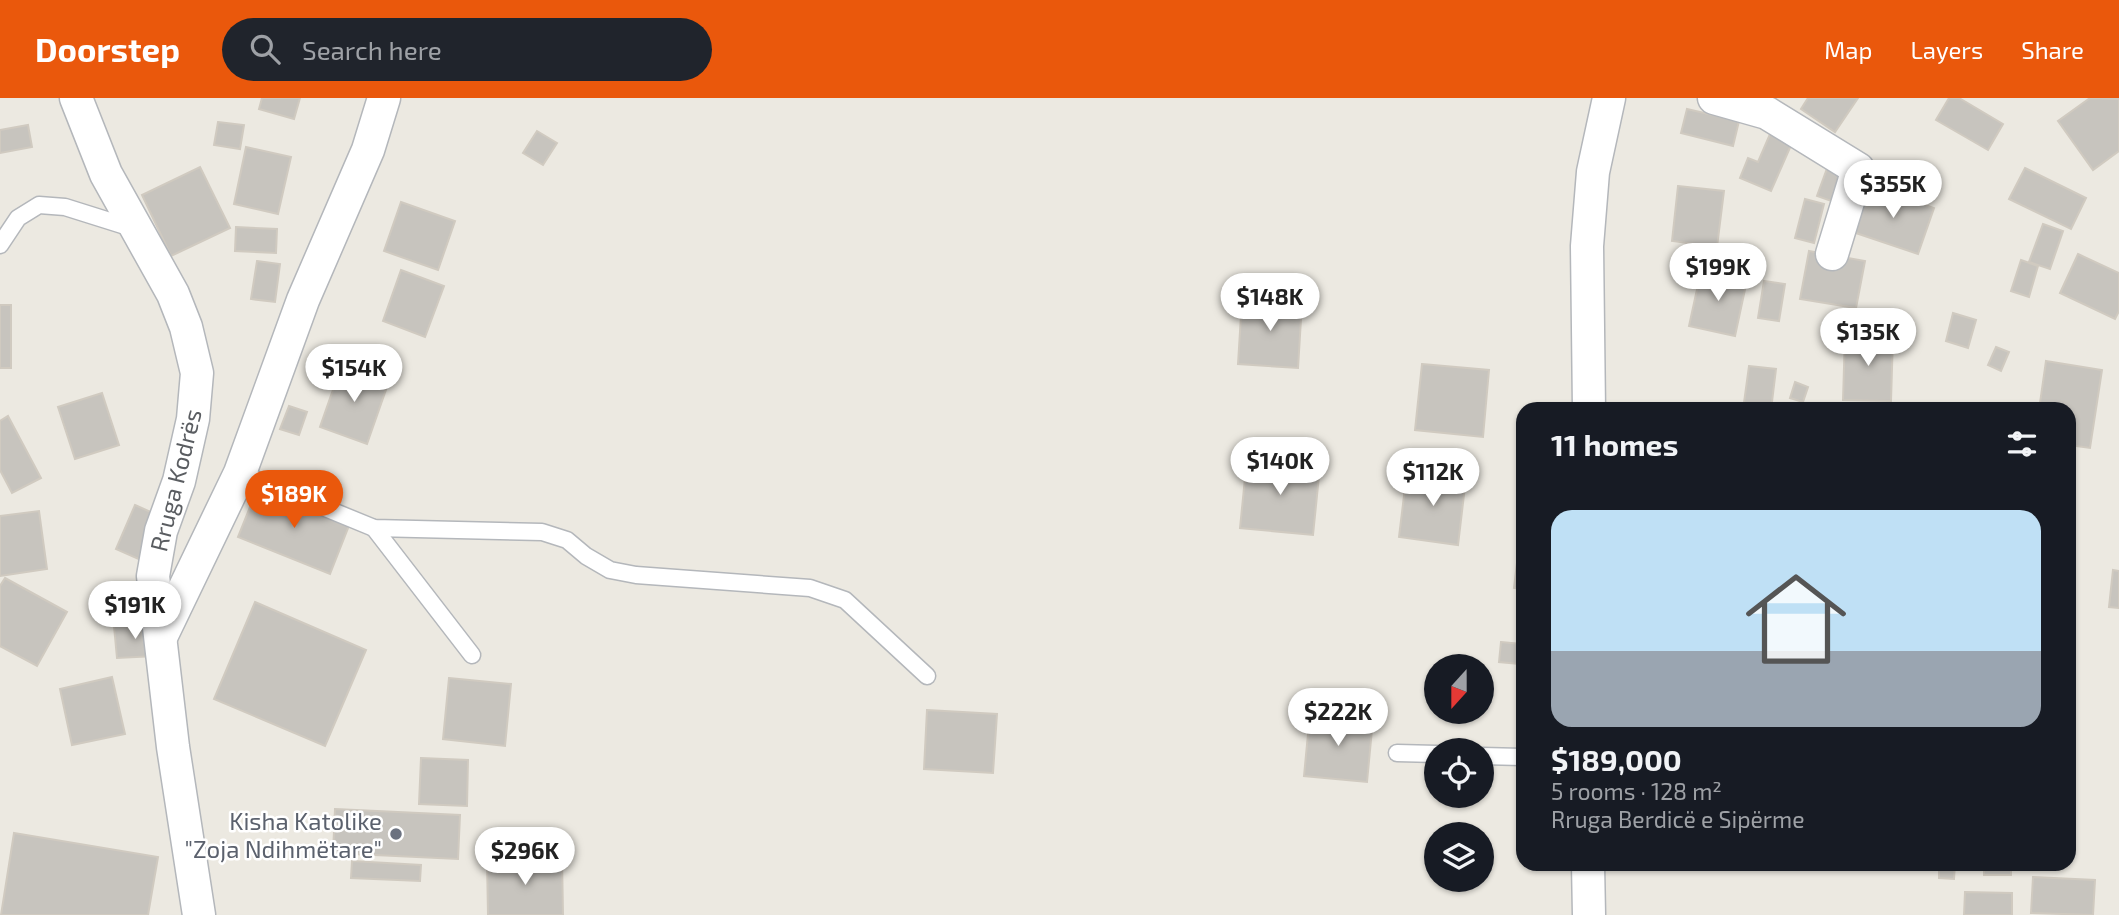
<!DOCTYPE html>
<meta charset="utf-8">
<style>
body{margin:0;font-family:"Exo 2",sans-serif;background:#20242c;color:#f1f3f6;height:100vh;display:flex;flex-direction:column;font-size:26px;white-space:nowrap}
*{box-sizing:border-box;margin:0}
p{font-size:23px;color:#9ea1a6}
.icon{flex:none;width:38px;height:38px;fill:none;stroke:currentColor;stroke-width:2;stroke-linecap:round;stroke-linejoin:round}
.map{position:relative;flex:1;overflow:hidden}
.drawer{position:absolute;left:1516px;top:304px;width:560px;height:469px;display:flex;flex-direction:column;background:#171b24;border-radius:21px;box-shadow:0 2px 5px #0004}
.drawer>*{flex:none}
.needle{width:46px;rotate:201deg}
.controls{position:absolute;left:1424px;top:556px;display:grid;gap:14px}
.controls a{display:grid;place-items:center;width:70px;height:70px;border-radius:50%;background:#171b24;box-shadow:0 2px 5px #0004;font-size:35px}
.price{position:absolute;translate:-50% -60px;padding:0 16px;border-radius:24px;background:#fff;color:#222;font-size:23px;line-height:46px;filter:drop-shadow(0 2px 4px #0008)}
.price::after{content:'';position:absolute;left:50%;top:42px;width:21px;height:16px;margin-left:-10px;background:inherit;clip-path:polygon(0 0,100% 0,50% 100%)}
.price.active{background:#ea580c;color:#fff}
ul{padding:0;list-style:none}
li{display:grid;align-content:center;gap:14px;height:371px;padding:0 35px}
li+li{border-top:2px solid #363941}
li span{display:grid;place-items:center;height:217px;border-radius:21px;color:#555}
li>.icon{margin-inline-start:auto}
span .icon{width:126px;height:126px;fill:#fffc;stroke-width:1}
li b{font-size:30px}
h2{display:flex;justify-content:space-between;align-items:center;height:84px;padding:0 35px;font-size:30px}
header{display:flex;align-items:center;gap:42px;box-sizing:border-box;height:98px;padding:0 35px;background:#ea580c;color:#fff}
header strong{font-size:33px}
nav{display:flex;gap:38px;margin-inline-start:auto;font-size:24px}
.search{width:490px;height:63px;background:#20242c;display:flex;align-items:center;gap:18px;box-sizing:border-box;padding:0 24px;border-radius:38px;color:#9ea1a6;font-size:26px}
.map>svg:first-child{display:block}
.building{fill:#c7c4be;stroke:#d0cac0;stroke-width:2}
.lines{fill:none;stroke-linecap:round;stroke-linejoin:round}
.service-casing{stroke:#b4b7bb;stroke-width:19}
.minor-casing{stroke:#b4b7bb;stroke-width:35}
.service{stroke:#fff;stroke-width:16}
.minor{stroke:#fff;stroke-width:32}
.worship-dot{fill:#6b7280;stroke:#fff;stroke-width:2.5}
.labels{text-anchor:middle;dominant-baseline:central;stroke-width:5;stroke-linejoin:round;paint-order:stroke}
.street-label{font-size:24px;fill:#5a5d61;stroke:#fff}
.worship-label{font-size:24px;fill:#5b616d;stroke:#fff;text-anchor:end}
</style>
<header>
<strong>Doorstep</strong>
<div class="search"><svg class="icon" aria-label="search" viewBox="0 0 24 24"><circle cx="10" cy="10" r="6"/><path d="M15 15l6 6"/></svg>Search here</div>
<nav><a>Map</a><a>Layers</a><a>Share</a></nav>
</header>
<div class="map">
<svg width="2119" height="817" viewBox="0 0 2119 817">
<rect width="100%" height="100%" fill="#ece9e1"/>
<g class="building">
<polygon points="262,0 300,0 294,21 259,11"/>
<polygon points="1808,0 1858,0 1835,34 1801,11"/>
<polygon points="1949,0 1959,0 2003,26 1988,52 1936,22"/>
<polygon points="2090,0 2119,1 2119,53 2093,72 2058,23"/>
<polygon points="1687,11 1739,23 1733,48 1681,35"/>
<polygon points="218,24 244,27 240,51 214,47"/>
<polygon points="28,27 32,49 0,55 0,32"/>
<polygon points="537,33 557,45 543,67 523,55"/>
<polygon points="1770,36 1792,45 1771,93 1740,80 1748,60 1758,64"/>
<polygon points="246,49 291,59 278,116 234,106"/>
<polygon points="1829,65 1849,72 1837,105 1817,98"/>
<polygon points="200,69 230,130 171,158 142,97"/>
<polygon points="2025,70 2086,100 2071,131 2009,101"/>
<polygon points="1869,87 1934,110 1918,156 1853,134"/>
<polygon points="1678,88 1724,93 1717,149 1672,143"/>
<polygon points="1805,101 1824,106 1814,145 1795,140"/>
<polygon points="401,104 455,123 438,172 384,153"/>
<polygon points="2043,126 2063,133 2050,171 2029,164"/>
<polygon points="236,129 277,131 276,155 235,153"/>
<polygon points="1809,153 1865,163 1856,210 1800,201"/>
<polygon points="2078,156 2119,175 2119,213 2115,221 2060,195"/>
<polygon points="2021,162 2038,168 2029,199 2011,193"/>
<polygon points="257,163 280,166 275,204 251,201"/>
<polygon points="401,172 444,188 425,239 383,223"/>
<polygon points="1701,173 1747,182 1735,238 1689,228"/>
<polygon points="1764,183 1785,186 1779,223 1758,220"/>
<polygon points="1242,201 1302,205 1298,270 1238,266"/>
<rect x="0" y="207" width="11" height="63"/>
<polygon points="1953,215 1976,222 1968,250 1946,243"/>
<polygon points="1845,237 1893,238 1891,303 1843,302"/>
<polygon points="1996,249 2009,254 2001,273 1988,267"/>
<polygon points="2046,263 2102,272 2090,350 2068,347 2068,312 2039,312"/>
<polygon points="342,266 389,283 367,346 320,329"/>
<polygon points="1422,266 1489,272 1483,339 1415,332"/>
<polygon points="1749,268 1776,271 1771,312 1743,312"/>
<polygon points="1795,284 1808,289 1803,304 1790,300"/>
<polygon points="102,295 119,347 75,361 58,309"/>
<polygon points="289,308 307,314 299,337 280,331"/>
<polygon points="8,318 41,380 12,395 0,372 0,323"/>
<polygon points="1247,360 1320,368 1313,437 1240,430"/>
<polygon points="1407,373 1466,380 1458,447 1399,439"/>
<polygon points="258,389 350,425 330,476 238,439"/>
<polygon points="135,407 162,419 143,463 116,451"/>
<polygon points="39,413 47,471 0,478 0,418"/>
<polygon points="1517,465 1522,465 1522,491 1514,490"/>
<polygon points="2113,472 2119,473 2119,510 2109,509"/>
<polygon points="5,480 67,514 37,568 0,548 0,488"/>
<polygon points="255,504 366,552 325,648 214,601"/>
<polygon points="152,525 155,558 117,560 114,528"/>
<polygon points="1501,544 1521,546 1519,566 1499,564"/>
<polygon points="112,579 125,636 72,647 60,591"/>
<polygon points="449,580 511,586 505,648 443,641"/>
<polygon points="927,612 997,616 993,675 924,671"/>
<polygon points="1310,615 1373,621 1367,684 1304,678"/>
<polygon points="421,660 468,662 467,708 419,706"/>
<polygon points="335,711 460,717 458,761 333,755"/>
<polygon points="14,735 158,759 148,817 1,817"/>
<polygon points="562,760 563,817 488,817 487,762"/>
<polygon points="352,763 421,767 420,783 351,780"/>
<polygon points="1939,766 1955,766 1954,781 1939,780"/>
<rect x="1984" y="766" width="27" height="11"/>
<polygon points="2033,779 2095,782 2093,817 2031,815"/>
<polygon points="1965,794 2012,795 2012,817 1964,817"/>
</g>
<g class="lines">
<defs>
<g id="service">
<polyline points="0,147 18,120 39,107 65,109 135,131"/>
<polyline points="240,375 374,430 542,434 567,442 586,458 610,472 636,477 810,490 845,502 927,578"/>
<polyline points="374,430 472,557"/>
<polyline points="1397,655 1437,656"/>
<polyline points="1482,658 1522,659"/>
</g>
<g id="minor">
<polyline points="76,0 106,76 173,196 186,229 197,275 193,321 179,383 161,433 153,478 173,649 199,817"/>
<polyline points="1714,0 1767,15 1858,71 1832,156"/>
<polyline points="1589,312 1587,148 1593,74 1609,0"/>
<polyline points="161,539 240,375 303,202 368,52 384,0"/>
<polyline points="1588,766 1589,817"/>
</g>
</defs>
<use href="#service" class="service-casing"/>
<use href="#minor" class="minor-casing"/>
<use href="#service" class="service"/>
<use href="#minor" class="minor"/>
</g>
<circle class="worship-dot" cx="396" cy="736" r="7"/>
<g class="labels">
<g class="street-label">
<text transform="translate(175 382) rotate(-76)">Rruga Kodrës</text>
</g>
<g class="worship-label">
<text x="382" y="722">Kisha Katolike<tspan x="382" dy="28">"Zoja Ndihmëtare"</tspan></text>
</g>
</g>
</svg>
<div class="controls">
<a><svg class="needle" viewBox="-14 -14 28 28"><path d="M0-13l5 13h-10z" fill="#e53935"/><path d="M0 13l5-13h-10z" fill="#9ea1a6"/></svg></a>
<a><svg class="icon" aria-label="locate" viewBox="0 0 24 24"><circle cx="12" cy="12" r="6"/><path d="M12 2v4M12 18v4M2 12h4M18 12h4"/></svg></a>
<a><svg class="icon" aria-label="layers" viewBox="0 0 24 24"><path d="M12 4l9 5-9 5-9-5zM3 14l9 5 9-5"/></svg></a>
</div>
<b class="price" style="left:1893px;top:122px">$355K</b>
<b class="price" style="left:1718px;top:205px">$199K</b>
<b class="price" style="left:1270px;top:235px">$148K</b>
<b class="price" style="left:1868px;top:270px">$135K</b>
<b class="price" style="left:354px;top:306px">$154K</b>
<b class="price" style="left:1280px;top:399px">$140K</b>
<b class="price" style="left:1433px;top:410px">$112K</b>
<b class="price active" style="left:294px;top:432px">$189K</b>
<b class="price" style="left:135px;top:543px">$191K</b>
<b class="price" style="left:1338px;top:650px">$222K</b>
<b class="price" style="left:525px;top:789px">$296K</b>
<section class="drawer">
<h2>11 homes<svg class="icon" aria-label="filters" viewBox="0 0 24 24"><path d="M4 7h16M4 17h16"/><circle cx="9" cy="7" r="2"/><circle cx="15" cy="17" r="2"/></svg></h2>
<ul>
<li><span style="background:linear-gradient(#bfe0f5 65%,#9aa5b1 0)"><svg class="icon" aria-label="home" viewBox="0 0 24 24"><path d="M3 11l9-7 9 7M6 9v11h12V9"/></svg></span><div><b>$189,000</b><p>5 rooms · 128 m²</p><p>Rruga Berdicë e Sipërme</p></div></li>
</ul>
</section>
</div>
